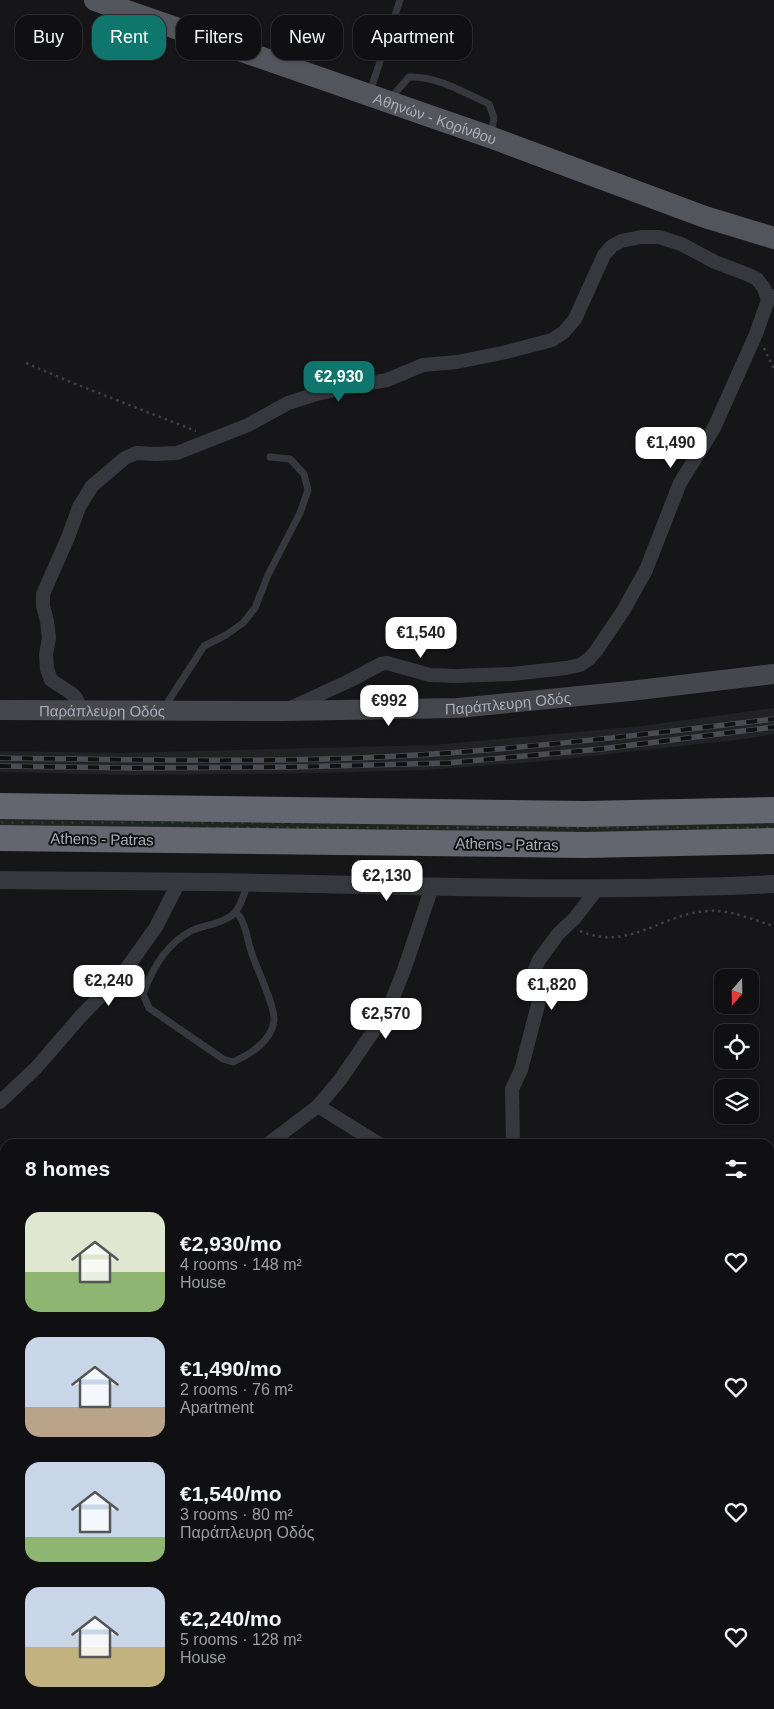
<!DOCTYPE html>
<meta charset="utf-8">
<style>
body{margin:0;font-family:Helvetica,sans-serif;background:#19191b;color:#f1f3f6;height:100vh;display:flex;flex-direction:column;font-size:19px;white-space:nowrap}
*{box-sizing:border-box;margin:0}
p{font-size:16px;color:#9c9d9f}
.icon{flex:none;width:28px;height:28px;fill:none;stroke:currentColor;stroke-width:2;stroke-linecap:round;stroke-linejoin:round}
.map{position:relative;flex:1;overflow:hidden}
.drawer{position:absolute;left:0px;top:1139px;width:775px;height:571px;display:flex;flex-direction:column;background:#101012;border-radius:15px 15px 0 0;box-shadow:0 1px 4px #0004,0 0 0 1px #303032}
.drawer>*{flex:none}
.guide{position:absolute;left:15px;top:15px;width:500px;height:45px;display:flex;gap:10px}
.needle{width:32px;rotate:200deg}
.buttons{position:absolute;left:714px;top:969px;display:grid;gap:10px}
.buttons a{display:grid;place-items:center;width:45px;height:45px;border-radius:10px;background:#101012;box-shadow:0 1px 4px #0004,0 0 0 1px #303032;font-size:25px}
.price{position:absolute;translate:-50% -42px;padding:0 11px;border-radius:10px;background:#fff;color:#222;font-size:16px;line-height:32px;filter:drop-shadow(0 1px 2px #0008)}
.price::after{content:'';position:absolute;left:50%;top:30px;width:15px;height:11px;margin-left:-8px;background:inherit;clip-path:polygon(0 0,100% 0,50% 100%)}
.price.on{background:#0f766e;color:#fff}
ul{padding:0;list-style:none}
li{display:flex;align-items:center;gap:15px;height:125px;padding:0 25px}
li span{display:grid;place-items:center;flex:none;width:140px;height:100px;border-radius:15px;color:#555}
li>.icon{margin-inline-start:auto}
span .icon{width:60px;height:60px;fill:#fffc;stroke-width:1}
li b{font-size:21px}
h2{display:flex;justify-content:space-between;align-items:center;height:60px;padding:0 25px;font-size:21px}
.chip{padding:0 18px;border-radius:15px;background:#101012;box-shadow:0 1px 4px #0004,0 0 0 1px #303032;font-size:18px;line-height:45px}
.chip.on{background:#0f766e;color:#fff}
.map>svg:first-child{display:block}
.built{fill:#222225}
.green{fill:url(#green-dots)}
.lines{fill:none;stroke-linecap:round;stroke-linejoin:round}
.path{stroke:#3d3f44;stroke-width:2.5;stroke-dasharray:2.5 4;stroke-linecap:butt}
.service{stroke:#37383d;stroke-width:7}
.minor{stroke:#37383d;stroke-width:14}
.tertiary{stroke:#37383d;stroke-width:18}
.secondary{stroke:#45474d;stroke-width:20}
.primary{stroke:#53555c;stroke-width:22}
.motorway{stroke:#63666e;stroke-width:26}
.rail-casing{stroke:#4a4c52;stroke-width:5.5}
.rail{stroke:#111113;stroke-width:4;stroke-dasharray:11;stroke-linecap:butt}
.labels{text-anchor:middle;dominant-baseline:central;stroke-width:4;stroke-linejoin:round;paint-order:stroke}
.street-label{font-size:15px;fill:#a8adb8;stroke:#111113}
</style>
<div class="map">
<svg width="774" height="1709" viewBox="0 0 774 1709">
<defs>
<pattern id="green-dots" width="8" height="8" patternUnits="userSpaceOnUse" patternTransform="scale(1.25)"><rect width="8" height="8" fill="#1e261f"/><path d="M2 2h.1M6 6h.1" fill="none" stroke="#3c433d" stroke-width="1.8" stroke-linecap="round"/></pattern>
</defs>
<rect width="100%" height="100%" fill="#161618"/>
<polygon class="built" points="774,708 774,734 745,739 547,761 426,770 319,773 135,775 0,772 0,751 120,753 434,745 642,726"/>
<polygon class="green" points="0,818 774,822 774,829 637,833 0,825"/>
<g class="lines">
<g class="path">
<polyline points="764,348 774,369"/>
<polyline points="26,363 73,383 196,431"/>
<path d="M580 931C628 952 661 914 707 911 730 909 753 920 774 926"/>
<polyline points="770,1520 772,1524 770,1541"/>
<polyline points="0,1526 5,1530"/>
<polyline points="610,1709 612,1705"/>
</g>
<g class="service">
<polyline points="370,92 400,0"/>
<path d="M390 99 409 77C437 76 463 92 489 104L494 118 491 134"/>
<polyline points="164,708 204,646 226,635 243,623 255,608 268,575 300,513 308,490 304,474 290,459 270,457"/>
<path d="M236 912C246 922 247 940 252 954 257 969 275 1006 274 1020 272 1041 251 1054 233 1062L223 1059 149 1008 143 994C152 969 166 944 191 931 203 925 228 923 236 911 242 904 244 892 248 883"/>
</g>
<g class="minor">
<polyline points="288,709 349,681 381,664 387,663 430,675 456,676 512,674 566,668 580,665 589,659 596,651 623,611 646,570 680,483 714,428 756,334 768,300 774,296"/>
<polyline points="82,711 76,698 71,693 51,680 47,669 46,655 49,638 47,621 43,606 43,594 69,535 79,507 92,486 125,458 136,453 155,454 177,453 248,425 288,403 313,395 337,389 387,380 423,365 457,362 502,353 552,340 564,332 575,319 604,255 612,246 621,241 641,237 659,237 681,244 715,262 749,275 757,279 764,288 768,300"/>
<polyline points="0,1102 36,1068 81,1016 124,972 156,927 179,882"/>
<polyline points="318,1106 379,1144"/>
<polyline points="268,1144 318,1106 340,1080 388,1010 404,970 432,887"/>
<polyline points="513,1144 512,1089 521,1070 539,1001 534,984 533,974 539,960 558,934 574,919 598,888"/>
<polyline points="0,1483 5,1478"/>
</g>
<path class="tertiary" d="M0 880C89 881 179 881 268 883 437 887 606 892 774 884"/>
<path class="secondary" id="s1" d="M0 710 283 711 458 708 630 691 774 674"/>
<path class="primary" id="s2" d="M95 0 490 137 705 217 774 238"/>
<g class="motorway">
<polyline points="0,806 584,814 774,810"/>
<polyline points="0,838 585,845 774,841"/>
</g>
<defs>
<g id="rail">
<path d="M0 758C149 760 299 764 448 753 557 745 666 732 774 719"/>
<polyline points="0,766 134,768 291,767 447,763 601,749 774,727"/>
</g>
</defs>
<use href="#rail" class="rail-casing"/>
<use href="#rail" class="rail"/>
</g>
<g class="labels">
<g class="street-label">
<text stroke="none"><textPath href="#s2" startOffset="360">Αθηνών - Κορίνθου</textPath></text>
<text stroke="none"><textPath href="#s1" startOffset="508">Παράπλευρη Οδός</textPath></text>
<text stroke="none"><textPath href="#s1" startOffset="102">Παράπλευρη Οδός</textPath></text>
<text transform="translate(102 839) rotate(1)">Athens - Patras</text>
<text transform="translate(507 844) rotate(1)">Athens - Patras</text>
</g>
</g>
</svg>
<div class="buttons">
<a><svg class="needle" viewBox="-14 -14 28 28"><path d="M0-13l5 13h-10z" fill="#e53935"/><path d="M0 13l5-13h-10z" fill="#9c9d9f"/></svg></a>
<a><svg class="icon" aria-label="locate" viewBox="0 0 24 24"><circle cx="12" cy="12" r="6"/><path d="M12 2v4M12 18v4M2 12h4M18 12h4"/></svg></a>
<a><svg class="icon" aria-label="layers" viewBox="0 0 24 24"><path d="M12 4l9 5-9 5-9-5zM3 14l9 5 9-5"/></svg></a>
</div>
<b class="price on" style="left:339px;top:403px">€2,930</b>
<b class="price" style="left:671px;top:469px">€1,490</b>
<b class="price" style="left:421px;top:659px">€1,540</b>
<b class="price" style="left:389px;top:727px">€992</b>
<b class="price" style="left:387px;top:902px">€2,130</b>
<b class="price" style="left:109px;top:1007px">€2,240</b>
<b class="price" style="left:552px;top:1011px">€1,820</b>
<b class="price" style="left:386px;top:1040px">€2,570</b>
<div class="guide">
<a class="chip">Buy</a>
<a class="chip on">Rent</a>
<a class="chip">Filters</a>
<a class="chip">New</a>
<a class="chip">Apartment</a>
</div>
<section class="drawer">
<h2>8 homes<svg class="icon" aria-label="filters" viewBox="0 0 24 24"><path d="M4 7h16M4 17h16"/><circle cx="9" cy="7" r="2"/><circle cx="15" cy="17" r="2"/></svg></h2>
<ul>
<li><span style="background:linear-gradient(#dfe7d0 60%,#8fb573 0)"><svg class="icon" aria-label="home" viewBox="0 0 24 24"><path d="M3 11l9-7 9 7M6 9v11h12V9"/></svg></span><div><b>€2,930/mo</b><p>4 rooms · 148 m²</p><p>House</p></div><svg class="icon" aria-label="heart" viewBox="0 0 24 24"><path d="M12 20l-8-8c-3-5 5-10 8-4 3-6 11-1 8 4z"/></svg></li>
<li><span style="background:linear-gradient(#c9d6e8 70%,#b9a48a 0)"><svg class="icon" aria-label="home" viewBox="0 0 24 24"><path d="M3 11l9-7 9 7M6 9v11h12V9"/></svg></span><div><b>€1,490/mo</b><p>2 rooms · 76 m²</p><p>Apartment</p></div><svg class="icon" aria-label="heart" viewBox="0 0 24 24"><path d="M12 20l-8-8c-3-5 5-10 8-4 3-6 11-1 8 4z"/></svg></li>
<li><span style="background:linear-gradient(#c9d6e8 75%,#8fb573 0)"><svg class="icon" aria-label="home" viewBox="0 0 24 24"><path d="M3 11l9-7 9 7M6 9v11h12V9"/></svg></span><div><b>€1,540/mo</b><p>3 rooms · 80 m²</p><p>Παράπλευρη Οδός</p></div><svg class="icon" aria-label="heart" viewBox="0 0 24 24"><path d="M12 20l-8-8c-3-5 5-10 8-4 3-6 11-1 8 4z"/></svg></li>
<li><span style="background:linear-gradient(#c9d6e8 60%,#c2b280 0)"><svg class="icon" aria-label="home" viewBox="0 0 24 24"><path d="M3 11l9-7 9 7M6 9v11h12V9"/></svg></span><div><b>€2,240/mo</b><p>5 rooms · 128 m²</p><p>House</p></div><svg class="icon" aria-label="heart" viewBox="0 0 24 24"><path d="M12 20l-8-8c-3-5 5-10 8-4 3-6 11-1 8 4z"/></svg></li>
</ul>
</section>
</div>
